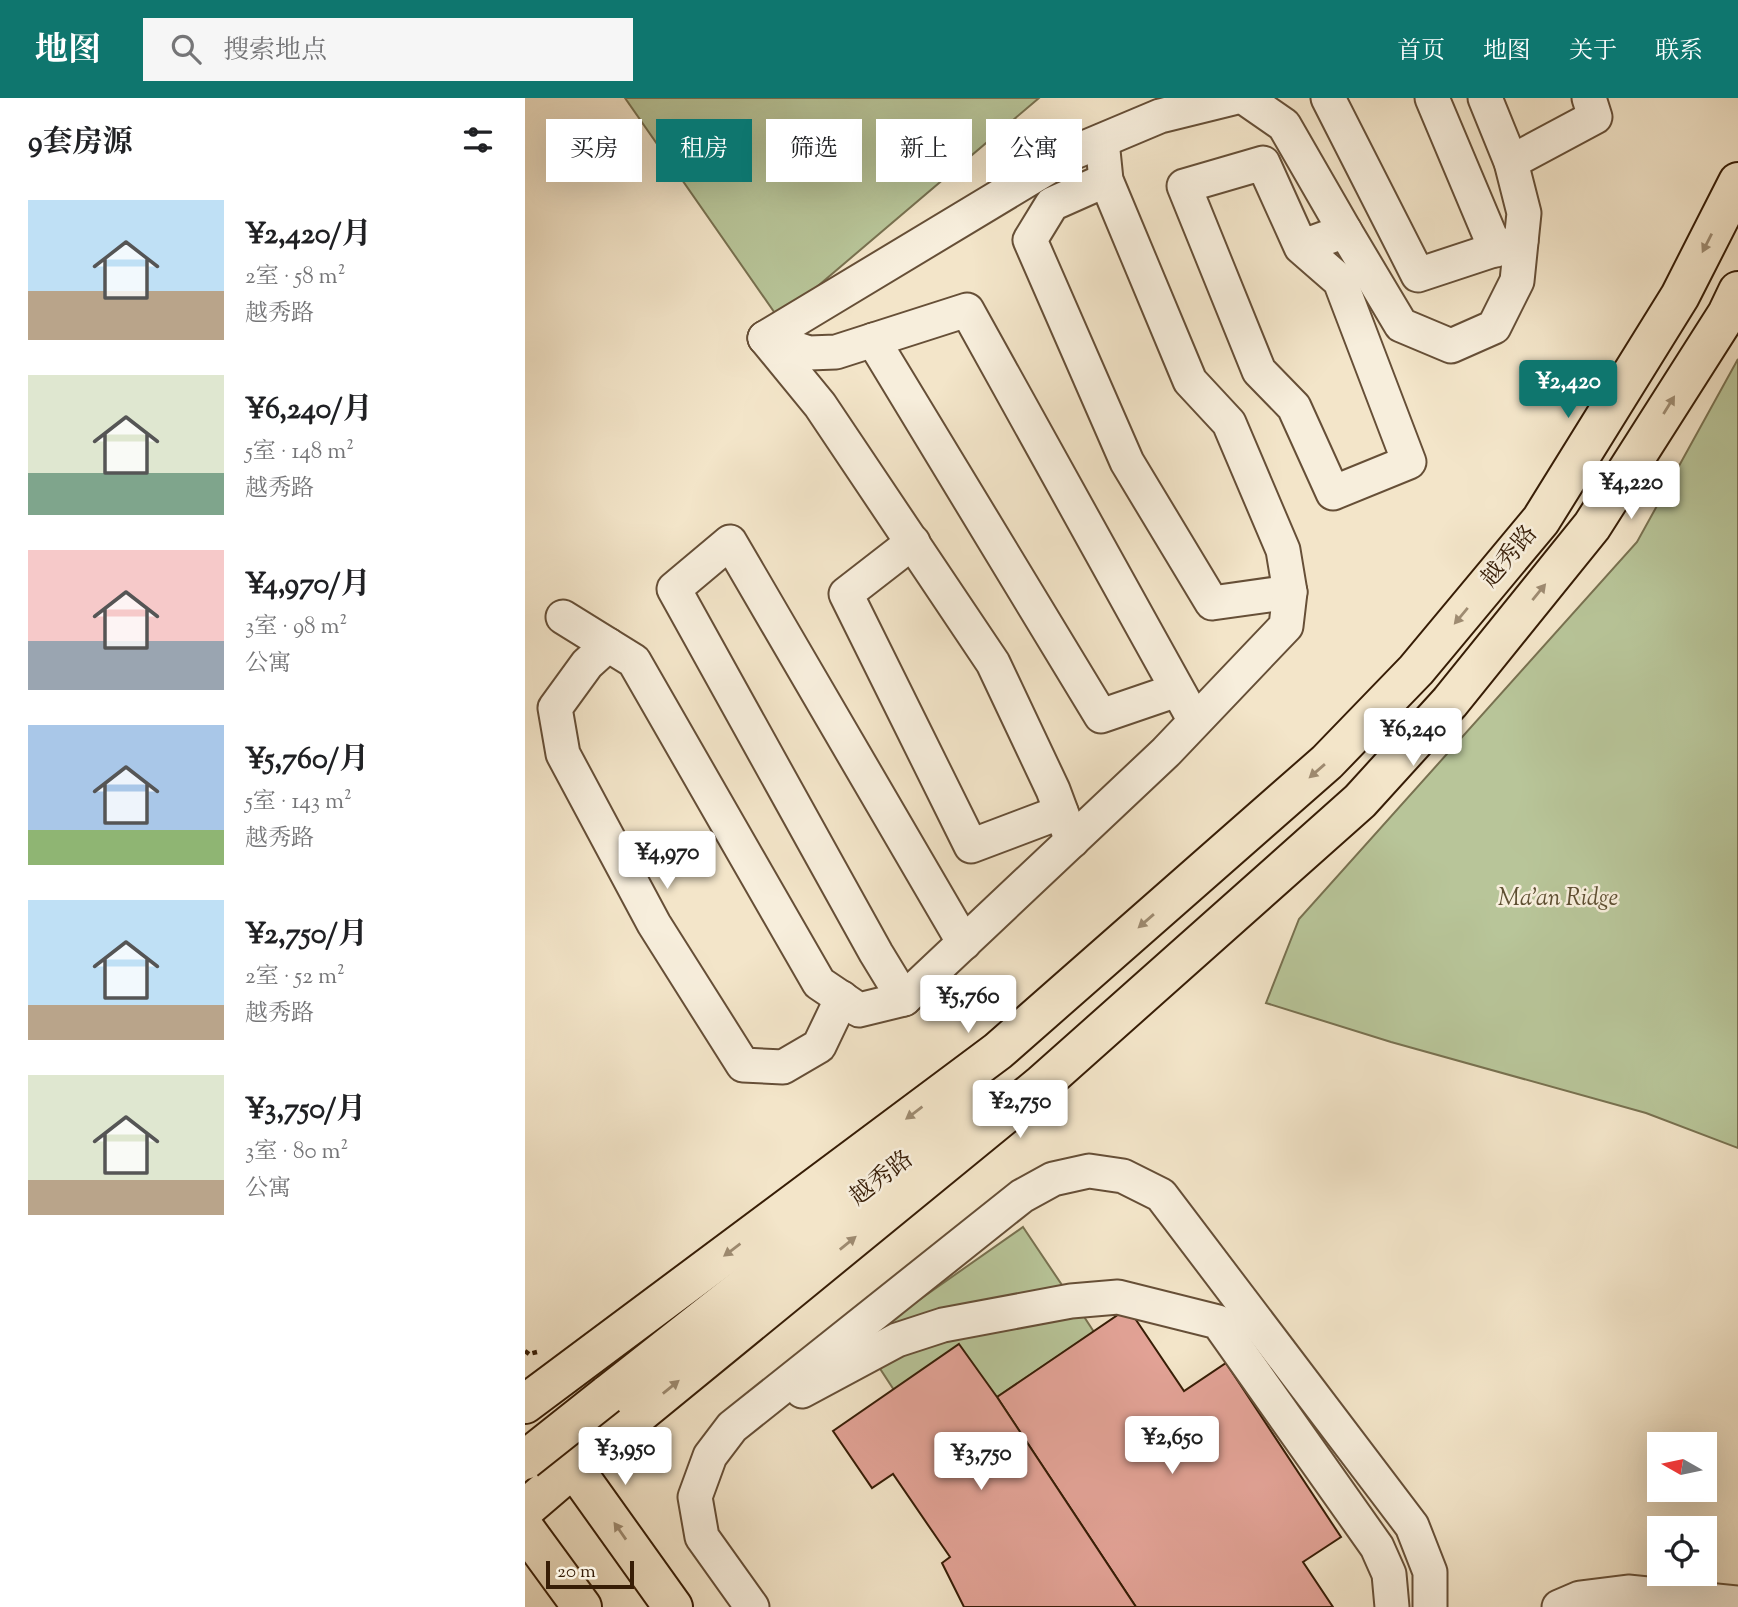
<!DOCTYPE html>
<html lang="zh">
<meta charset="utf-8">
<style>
body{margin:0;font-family:"Sorts Mill Goudy","Noto Serif SC",serif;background:#f6f6f6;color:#202124;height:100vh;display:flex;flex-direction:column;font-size:26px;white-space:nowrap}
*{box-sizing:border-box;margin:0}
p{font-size:23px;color:#757577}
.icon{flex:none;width:38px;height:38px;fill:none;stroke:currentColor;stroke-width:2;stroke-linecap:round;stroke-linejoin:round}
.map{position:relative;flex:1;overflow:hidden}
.sheet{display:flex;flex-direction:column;background:#fff;width:525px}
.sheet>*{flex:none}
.top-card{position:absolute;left:21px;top:21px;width:665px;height:63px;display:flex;gap:14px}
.needle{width:46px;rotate:279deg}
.controls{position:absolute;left:1122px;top:1334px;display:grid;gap:14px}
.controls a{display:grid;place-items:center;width:70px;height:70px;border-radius:0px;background:#fff;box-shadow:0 7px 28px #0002;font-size:35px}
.scale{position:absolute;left:21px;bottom:18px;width:88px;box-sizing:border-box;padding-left:7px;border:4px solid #371d06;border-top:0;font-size:19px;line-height:24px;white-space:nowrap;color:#371d06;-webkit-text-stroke:5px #f7eedc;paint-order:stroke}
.price{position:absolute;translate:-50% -60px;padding:0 16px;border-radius:7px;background:#fff;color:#222;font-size:23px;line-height:46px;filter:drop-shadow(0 2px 4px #0008)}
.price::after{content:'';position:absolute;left:50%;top:42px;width:21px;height:16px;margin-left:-10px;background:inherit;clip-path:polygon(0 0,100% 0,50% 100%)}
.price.on{background:#0f766e;color:#fff}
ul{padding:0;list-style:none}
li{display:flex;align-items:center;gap:21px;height:175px;padding:0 28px}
li span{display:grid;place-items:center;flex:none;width:196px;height:140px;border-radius:0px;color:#555}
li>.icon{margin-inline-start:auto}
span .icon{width:84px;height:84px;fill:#fffc;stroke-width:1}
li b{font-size:30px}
h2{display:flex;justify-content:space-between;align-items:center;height:84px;padding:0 28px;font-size:30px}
.tag{padding:0 24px;border-radius:0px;background:#fff;box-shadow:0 7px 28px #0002;font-size:24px;line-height:63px}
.tag.on{background:#0f766e;color:#fff}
header{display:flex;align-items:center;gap:42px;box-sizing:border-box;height:98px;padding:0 35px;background:#0f766e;color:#fff}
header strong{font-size:33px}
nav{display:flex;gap:38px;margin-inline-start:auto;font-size:24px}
.search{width:490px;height:63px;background:#f6f6f6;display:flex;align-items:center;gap:18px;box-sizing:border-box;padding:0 24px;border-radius:0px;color:#757577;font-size:26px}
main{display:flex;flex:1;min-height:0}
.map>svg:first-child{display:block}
.green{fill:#b8c599;stroke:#787150;stroke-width:2}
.building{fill:#e3a397;stroke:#371d06;stroke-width:2}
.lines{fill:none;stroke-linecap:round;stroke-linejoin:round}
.minor-casing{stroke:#664f37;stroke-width:37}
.major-casing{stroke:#371d06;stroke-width:42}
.highway-casing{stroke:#371d06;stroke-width:42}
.path{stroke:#371d06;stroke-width:4.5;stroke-dasharray:5 3.5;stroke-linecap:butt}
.minor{stroke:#f7eedc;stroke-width:33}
.major{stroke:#f3e5c9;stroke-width:38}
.highway{stroke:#f3e5c9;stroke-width:38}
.major-bridge-casing{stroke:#371d06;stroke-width:42;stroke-linecap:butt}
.major-bridge{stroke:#f3e5c9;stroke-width:38}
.oneway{fill:#9e8b71}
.labels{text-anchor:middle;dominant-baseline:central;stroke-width:5;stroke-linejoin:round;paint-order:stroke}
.street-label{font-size:24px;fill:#371d06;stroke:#f7eedc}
.park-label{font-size:24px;font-style:italic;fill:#5e4f32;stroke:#f7eedc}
</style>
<header>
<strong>地图</strong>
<div class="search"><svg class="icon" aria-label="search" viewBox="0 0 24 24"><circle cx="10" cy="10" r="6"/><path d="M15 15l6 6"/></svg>搜索地点</div>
<nav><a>首页</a><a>地图</a><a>关于</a><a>联系</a></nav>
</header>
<main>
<section class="sheet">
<h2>9套房源<svg class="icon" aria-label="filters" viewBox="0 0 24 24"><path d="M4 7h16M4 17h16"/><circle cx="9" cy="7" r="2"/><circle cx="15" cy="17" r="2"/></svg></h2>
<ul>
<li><span style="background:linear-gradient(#bfe0f5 65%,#b9a48a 0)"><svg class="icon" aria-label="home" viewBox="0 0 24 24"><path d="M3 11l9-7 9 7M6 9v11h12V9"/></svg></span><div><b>¥2,420/月</b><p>2室 · 58 m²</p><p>越秀路</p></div></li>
<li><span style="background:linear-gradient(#dfe7d0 70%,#7fa58c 0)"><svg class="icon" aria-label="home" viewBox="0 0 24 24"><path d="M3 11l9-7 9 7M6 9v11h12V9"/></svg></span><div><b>¥6,240/月</b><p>5室 · 148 m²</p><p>越秀路</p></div></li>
<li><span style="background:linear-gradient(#f6c9c9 65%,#9aa5b1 0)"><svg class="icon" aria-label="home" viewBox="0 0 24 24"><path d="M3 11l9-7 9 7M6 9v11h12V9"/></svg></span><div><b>¥4,970/月</b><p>3室 · 98 m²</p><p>公寓</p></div></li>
<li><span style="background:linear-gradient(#a9c7e8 75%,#8fb573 0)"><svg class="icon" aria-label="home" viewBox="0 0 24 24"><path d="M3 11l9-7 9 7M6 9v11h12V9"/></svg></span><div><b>¥5,760/月</b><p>5室 · 143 m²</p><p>越秀路</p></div></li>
<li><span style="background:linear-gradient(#bfe0f5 75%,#b9a48a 0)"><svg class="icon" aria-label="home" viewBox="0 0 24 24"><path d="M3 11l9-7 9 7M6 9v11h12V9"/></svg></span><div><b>¥2,750/月</b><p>2室 · 52 m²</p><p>越秀路</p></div></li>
<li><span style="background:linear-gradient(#dfe7d0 75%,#b9a48a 0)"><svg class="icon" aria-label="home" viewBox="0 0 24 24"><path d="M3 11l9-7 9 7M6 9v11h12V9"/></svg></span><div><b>¥3,750/月</b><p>3室 · 80 m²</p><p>公寓</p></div></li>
</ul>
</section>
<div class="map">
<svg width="1213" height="1509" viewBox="0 0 1213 1509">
<rect width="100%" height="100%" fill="#f3e5c9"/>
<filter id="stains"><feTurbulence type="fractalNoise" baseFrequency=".00286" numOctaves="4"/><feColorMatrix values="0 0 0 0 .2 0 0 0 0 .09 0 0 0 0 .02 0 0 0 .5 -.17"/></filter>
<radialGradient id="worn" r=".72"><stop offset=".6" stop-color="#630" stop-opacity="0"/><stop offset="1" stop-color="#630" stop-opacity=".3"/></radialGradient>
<g class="green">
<polygon points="100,0 514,0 254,221"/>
<polygon points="1213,261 1213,1050 1121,1015 866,944 741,905 774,821 1112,444"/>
<polygon points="498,1129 543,1196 317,1256"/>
<polygon points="554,1211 569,1234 472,1299 369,1292 352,1266 376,1252"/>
</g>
<g class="building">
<polygon points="603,1210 659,1293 701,1265 816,1439 778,1464 808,1509 611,1509 472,1299"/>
<polygon points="434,1246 472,1299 611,1509 439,1509 417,1465 425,1459 368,1376 347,1390 308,1333"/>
</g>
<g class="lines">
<defs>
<g id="minor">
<polyline points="720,0 759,27 820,133 876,227 926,248 969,229 992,183 999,115 986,64 960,0"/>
<polyline points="803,0 893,177 996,143"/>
<polyline points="907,0 971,152"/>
<polyline points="986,64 1070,19 1064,0"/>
<polyline points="581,82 527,106 505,142 602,364 687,505 765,494"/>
<polyline points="776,149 815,183 884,364 808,395 769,309 734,273 659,88 738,65 776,149 820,133"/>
<polyline points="240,240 284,255 311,254 442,212 670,623"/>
<polyline points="240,240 295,307 468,565 528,692 547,743"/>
<polyline points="240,240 547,55 635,18 708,0"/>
<polyline points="348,242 576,618 652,592"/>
<polyline points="388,444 321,496 446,748 536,714"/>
<polyline points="38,519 109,563 294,885 334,912 379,901 641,654 761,528 765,494 758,452 704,325 665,283 581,82 577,43"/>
<polyline points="83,547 62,566 30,610 38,656 129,826 218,967 258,969 294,948 317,900"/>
<polyline points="379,901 351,855 149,491 205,444 439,845"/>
<polyline points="277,1293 372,1242 418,1227 546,1203 593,1199 693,1224 852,1449 864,1476 867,1509"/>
<polyline points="227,1509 177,1439 170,1399 185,1358 207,1329 497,1098 528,1081 564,1073 598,1078 636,1097 887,1428 905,1474 905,1509"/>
<polyline points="1034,1509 1055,1500 1103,1494 1213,1505"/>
</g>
<g id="major">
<polyline points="82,1297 454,1004"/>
<polyline points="0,1306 473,953 802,664 891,572 1016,422 1155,198 1213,84"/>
<polyline points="33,1348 148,1509"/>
<polyline points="0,1411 49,1369 517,986 835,703 925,604 1067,428 1202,216 1213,193"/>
</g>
<polyline id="highway" points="0,1431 57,1509"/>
</defs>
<use href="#minor" class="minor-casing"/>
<use href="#major" class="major-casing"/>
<use href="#highway" class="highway-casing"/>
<polyline class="path" points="0,1253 4,1256 12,1254"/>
<use href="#minor" class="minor"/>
<use href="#major" class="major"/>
<use href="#highway" class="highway"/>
<defs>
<polyline id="major-bridge" points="0,1362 82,1297"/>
</defs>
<use href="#major-bridge" class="major-bridge-casing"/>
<use href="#major-bridge" class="major-bridge"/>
</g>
<defs><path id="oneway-solid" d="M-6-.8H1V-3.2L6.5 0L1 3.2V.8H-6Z" transform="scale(1.75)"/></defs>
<g class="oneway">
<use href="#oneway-solid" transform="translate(1182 145) rotate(117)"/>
<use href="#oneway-solid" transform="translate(1144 307) rotate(-58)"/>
<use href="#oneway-solid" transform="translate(1014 494) rotate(-51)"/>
<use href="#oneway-solid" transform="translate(936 518) rotate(130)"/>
<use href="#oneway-solid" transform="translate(792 673) rotate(139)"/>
<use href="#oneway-solid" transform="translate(621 823) rotate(139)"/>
<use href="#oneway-solid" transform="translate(389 1015) rotate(143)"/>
<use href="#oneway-solid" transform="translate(323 1145) rotate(-39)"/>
<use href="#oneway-solid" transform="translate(207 1152) rotate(143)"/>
<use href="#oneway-solid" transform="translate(146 1289) rotate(-39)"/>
<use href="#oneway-solid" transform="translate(95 1433) rotate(-125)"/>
</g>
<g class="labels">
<g class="street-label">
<text transform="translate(985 459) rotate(-50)">越秀路</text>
<text transform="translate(357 1081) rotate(-38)">越秀路</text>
</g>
<g class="park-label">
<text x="1033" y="801">Ma'an Ridge</text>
</g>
</g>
<rect width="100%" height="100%" filter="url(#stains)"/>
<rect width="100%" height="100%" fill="url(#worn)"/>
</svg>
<div class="controls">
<a><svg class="needle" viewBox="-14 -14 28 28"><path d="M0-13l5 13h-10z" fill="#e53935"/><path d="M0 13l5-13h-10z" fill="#757577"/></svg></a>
<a><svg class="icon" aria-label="locate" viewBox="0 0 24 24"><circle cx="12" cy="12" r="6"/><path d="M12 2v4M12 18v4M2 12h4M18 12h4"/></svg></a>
</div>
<div class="scale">20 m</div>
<b class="price on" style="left:1043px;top:322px">¥2,420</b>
<b class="price" style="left:1106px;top:423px">¥4,220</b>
<b class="price" style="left:888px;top:670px">¥6,240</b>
<b class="price" style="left:142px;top:793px">¥4,970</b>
<b class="price" style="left:443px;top:937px">¥5,760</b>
<b class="price" style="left:495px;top:1042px">¥2,750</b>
<b class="price" style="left:647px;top:1378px">¥2,650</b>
<b class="price" style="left:100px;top:1389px">¥3,950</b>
<b class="price" style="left:456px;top:1394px">¥3,750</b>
<div class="top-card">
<a class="tag">买房</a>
<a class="tag on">租房</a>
<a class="tag">筛选</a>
<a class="tag">新上</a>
<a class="tag">公寓</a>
</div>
</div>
</main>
